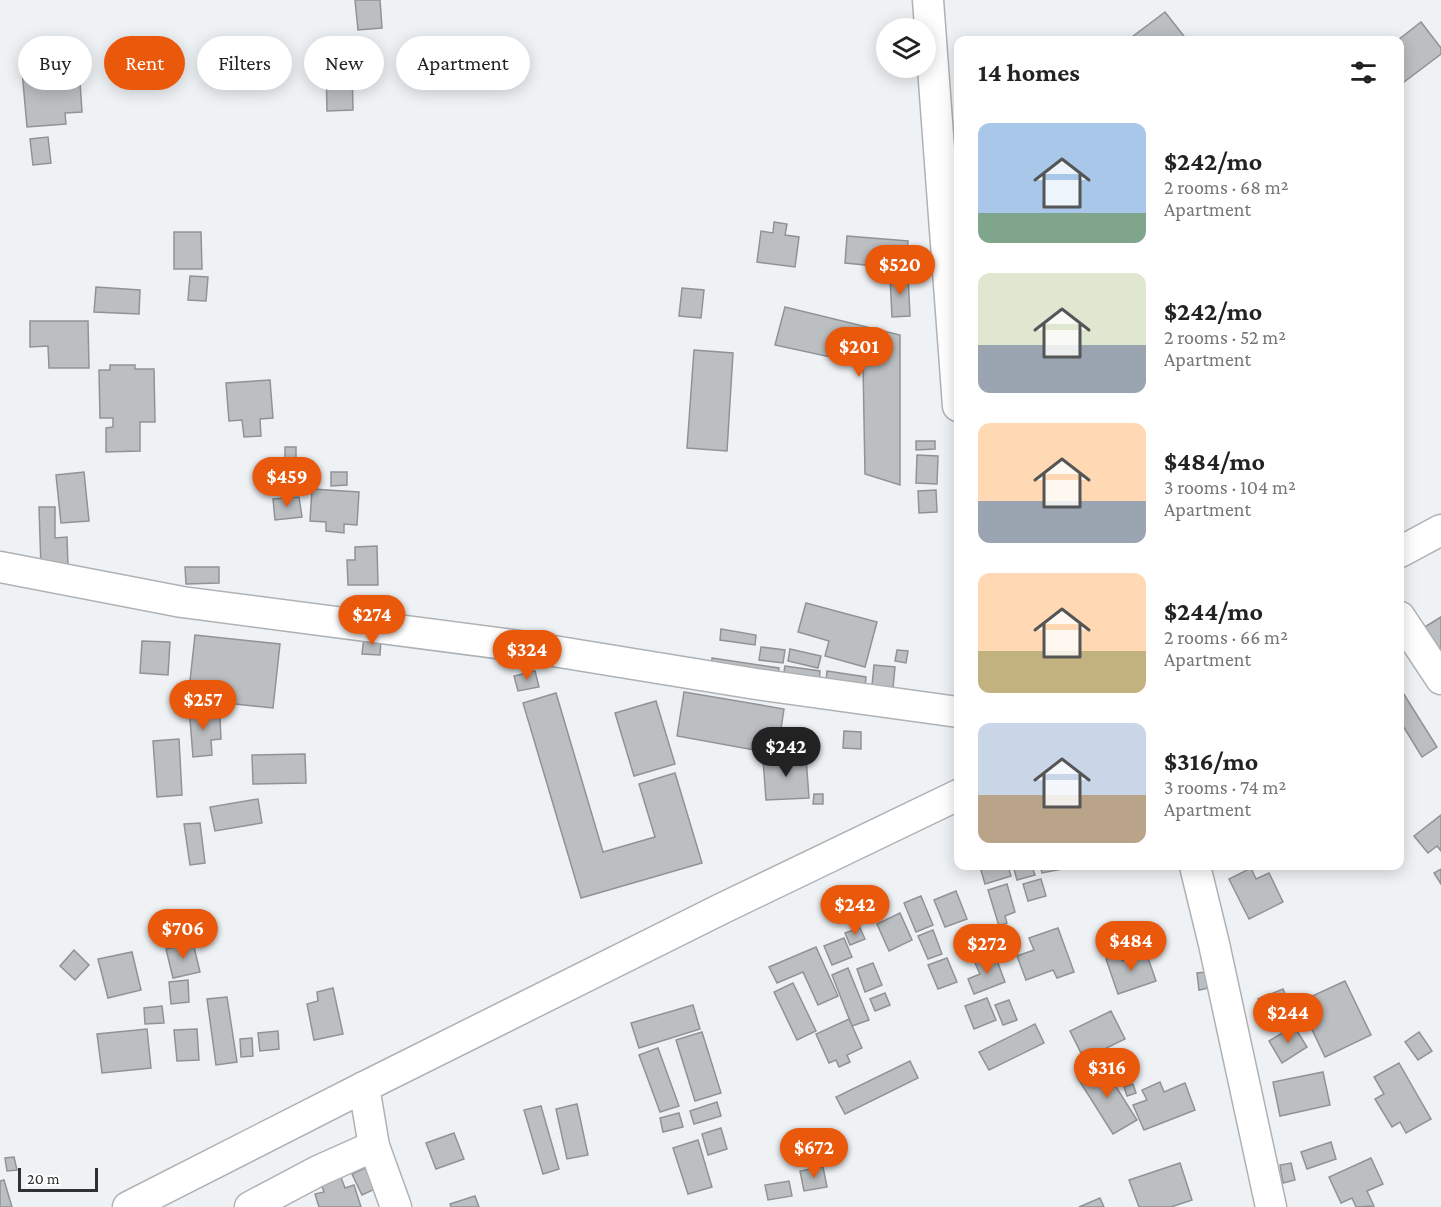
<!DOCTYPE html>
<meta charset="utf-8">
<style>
body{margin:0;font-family:"Crimson Pro",serif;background:#f2f2f2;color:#222;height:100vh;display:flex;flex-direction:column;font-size:22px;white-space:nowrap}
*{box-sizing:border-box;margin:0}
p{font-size:20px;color:#767676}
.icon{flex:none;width:33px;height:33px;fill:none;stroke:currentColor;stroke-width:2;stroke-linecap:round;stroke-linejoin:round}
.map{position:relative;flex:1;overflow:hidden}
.sheet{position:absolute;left:954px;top:36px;width:450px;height:834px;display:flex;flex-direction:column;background:#fff;border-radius:12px;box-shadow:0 3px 15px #0003}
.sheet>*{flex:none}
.hud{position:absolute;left:18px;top:36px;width:570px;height:54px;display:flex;gap:12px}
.controls{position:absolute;left:876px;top:18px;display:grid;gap:12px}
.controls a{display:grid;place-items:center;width:60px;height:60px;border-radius:50%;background:#fff;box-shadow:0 3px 15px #0003;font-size:30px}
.scale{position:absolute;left:18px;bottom:15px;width:80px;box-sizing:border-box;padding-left:6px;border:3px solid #303132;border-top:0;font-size:16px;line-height:21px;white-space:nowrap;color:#303132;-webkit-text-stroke:4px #fefefe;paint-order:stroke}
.price{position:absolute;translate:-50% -51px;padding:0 14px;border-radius:21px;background:#ea580c;color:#fff;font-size:20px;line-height:39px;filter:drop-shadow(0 2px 3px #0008)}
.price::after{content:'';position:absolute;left:50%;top:36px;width:18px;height:14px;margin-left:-9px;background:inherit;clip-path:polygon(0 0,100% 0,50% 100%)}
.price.selected{background:#222;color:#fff}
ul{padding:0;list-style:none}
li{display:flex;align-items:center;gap:18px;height:150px;padding:0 24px}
li span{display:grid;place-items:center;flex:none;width:168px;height:120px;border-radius:12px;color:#555}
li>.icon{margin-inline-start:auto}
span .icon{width:72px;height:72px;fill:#fffc;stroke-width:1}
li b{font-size:26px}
h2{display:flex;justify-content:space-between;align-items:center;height:72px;padding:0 24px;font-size:26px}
.chip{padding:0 21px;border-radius:27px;background:#fff;box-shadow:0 3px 15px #0003;font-size:21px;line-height:54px}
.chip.selected{background:#ea580c;color:#fff}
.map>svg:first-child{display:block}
.building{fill:#bcbfc2;stroke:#909396;stroke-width:1.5}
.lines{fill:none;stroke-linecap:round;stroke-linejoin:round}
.minor-casing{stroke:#afb2b5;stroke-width:33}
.minor{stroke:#fff;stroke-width:30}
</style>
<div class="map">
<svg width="1441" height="1207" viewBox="0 0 1441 1207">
<rect width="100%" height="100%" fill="#eef2f5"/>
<g class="building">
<polygon points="355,0 380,0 382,28 358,30"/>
<polygon points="1165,12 1187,40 1128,40"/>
<polygon points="1421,22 1441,48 1441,54 1400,85 1400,40 1398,40"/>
<polygon points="55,55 56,68 79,67 82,112 65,113 66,124 27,127 22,71 35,70 33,56"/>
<polygon points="352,66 353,110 327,111 326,67"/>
<polygon points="48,137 51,163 33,165 30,139"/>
<polygon points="774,222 787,224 785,235 799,237 795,267 757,262 761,231 773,233"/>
<polygon points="174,232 201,232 202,269 174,269"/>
<polygon points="847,236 908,241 905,269 845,263"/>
<polygon points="908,275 910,316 892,317 890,276"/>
<polygon points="190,276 208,277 206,301 188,300"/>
<polygon points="96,287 140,290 139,314 94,312"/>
<polygon points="682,288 704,290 701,318 679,316"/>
<polygon points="785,307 900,335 900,485 865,474 863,364 775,345"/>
<polygon points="30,321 88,321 89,368 49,368 48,346 30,347"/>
<polygon points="694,350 733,353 727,451 687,448"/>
<polygon points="110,365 135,365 135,369 154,369 155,422 140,422 140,451 106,452 106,428 113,427 113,418 100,418 99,370 110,370"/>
<polygon points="270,380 273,418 260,419 261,436 244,437 242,420 229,421 226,383"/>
<polygon points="916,441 935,441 935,449 916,450"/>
<rect x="285" y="447" width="11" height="11"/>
<polygon points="917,455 938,456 937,484 916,483"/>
<polygon points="84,472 89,521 61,523 56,475"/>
<polygon points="331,472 347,472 347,485 331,486"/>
<polygon points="312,489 359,492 357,525 344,524 344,533 326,531 326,522 310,521"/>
<polygon points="936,490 937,512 919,513 918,491"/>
<polygon points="299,497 302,517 275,520 273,499"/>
<polygon points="39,507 55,507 55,538 67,537 68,567 41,568"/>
<polygon points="377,546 378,585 348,585 347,560 355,560 355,547"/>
<polygon points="185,567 219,567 219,583 186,584"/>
<polygon points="806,603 877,622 865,667 825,656 829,641 798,632"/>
<polygon points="1441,617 1441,656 1420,630"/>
<polygon points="721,629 756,635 755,645 720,640"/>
<polygon points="195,635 280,644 273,708 188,699"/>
<polygon points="364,636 381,638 380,655 362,654"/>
<polygon points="142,641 170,642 168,675 140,673"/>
<polygon points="761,647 785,650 783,663 759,660"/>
<polygon points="790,649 821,656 818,668 788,661"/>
<polygon points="897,650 908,651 906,663 895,661"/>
<polygon points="712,658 779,668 777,680 711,670"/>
<polygon points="874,665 895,667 893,688 872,685"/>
<polygon points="785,666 820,671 819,682 783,677"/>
<polygon points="535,671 539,687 518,691 514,676"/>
<polygon points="827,671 866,677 865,687 826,681"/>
<polygon points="1400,688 1437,747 1422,757 1400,721"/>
<polygon points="684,692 784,709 777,754 677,736"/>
<polygon points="556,693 603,852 655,837 639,784 675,773 702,863 581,898 523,703"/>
<polygon points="656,701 675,764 634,776 615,713"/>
<polygon points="208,706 209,718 220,718 221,739 211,740 212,755 193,757 189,707"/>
<polygon points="844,731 861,732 861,749 843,748"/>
<polygon points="179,739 182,795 157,797 153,741"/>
<polygon points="305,754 306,783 253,784 252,755"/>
<polygon points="806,757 809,798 766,800 763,759"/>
<polygon points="814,794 823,794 823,804 813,804"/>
<polygon points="258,799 262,823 215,831 210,807"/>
<polygon points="1441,815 1441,851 1437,846 1428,853 1414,836"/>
<polygon points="200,823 205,863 190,865 184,824"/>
<polygon points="985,866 1008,866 1011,876 985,884 980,867"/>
<polygon points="1013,866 1032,866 1035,875 1017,880"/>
<polygon points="1040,866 1068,866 1068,868 1042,873"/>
<polygon points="1251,868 1256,879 1269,873 1283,902 1249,919 1229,879"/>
<polygon points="1441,869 1441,884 1434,873"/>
<polygon points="1041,879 1046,896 1028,901 1023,884"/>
<polygon points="1007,884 1015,912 1005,916 1007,923 999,926 988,890"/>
<polygon points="956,891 967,919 945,927 934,900"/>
<polygon points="921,896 933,925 916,932 904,903"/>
<polygon points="900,913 912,940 889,951 877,924"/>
<polygon points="860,928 865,939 850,945 845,933"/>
<polygon points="1058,928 1074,972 1057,978 1053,970 1026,980 1017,956 1034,950 1029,938"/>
<polygon points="933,930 942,954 928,959 918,936"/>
<polygon points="991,934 998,951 991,954 984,937"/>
<polygon points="844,938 852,957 832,965 824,946"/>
<polygon points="193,943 200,972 173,978 166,949"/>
<polygon points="816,947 838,996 818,1005 803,972 777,983 769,967"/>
<polygon points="74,950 89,965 75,980 60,966"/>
<polygon points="132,952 141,990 108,998 98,959"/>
<polygon points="1146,952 1156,981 1118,994 1106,959 1120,955 1122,961"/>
<polygon points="995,955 1005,982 974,994 968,979 980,974 975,963"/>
<polygon points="947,958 957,982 938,989 928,965"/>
<polygon points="873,963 882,985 865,992 857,969"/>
<polygon points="848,968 869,1020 852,1026 832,975"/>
<polygon points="1206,972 1209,988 1199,990 1197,973"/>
<polygon points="188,980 189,1002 171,1004 169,982"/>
<polygon points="1345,981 1371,1035 1325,1057 1299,1002"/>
<polygon points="793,983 816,1031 797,1040 774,992"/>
<polygon points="333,988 343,1034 314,1040 307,1004 318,1001 317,992"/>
<polygon points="1283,989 1291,1007 1266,1018 1258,999"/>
<polygon points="885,993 890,1005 875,1011 870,999"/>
<polygon points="227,997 237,1062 216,1065 207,999"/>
<polygon points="987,998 996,1020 974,1029 965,1006"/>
<polygon points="1009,1000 1017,1020 1003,1025 995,1005"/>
<polygon points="693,1005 700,1029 639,1048 631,1023"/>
<polygon points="162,1006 164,1023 145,1024 144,1008"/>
<polygon points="1111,1011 1125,1039 1084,1059 1070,1031"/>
<polygon points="849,1019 862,1048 847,1055 850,1062 839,1067 836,1060 829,1063 816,1034"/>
<polygon points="1035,1024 1044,1043 989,1070 979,1052"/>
<polygon points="1294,1026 1307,1047 1282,1063 1269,1041"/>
<polygon points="147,1029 151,1068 102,1073 97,1034"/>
<polygon points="197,1029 199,1060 177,1061 174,1030"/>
<polygon points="278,1031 279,1049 260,1051 258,1033"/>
<polygon points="702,1032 721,1093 695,1101 676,1040"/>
<polygon points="1419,1032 1432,1051 1418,1060 1405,1042"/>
<polygon points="252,1038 253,1056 241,1057 240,1039"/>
<polygon points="658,1048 679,1106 660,1112 639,1055"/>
<polygon points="910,1061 918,1078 845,1114 836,1097"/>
<polygon points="1399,1063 1431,1119 1406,1133 1400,1122 1392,1127 1375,1099 1384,1094 1374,1077"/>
<polygon points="1098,1064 1105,1076 1108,1074 1137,1120 1113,1134 1077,1077"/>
<polygon points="1323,1072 1330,1105 1280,1116 1273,1082"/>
<polygon points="1160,1082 1164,1092 1185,1083 1195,1110 1144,1130 1133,1105 1147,1100 1142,1090"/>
<polygon points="1133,1084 1136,1093 1127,1096 1124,1087"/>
<polygon points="717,1102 721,1116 694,1124 690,1111"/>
<polygon points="577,1104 588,1155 567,1159 556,1109"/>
<polygon points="541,1106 559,1169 543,1174 524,1110"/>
<polygon points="679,1113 683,1127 663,1132 660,1118"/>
<polygon points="721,1128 727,1149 708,1155 702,1134"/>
<polygon points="454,1133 464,1159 436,1169 426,1143"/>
<polygon points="698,1140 712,1187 688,1194 673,1148"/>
<polygon points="1331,1142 1336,1159 1307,1169 1301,1152"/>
<polygon points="14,1157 17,1170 7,1171 5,1158"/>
<polygon points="1371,1158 1383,1184 1367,1191 1374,1206 1356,1207 1352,1198 1341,1203 1329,1177"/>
<polygon points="1180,1163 1192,1200 1171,1207 1139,1207 1129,1180"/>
<polygon points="1291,1163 1295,1180 1283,1183 1280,1165"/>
<polygon points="823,1167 827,1187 804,1191 800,1171"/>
<polygon points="365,1168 375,1189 362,1195 352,1174"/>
<polygon points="340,1175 345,1188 354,1185 361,1207 319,1207 315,1194 324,1192 320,1181"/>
<polygon points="4,1180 12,1207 0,1207 0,1181"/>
<polygon points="789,1181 792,1196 768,1200 765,1185"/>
<polygon points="475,1196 479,1207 451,1207 450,1204"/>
<polygon points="1100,1198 1104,1207 1079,1207"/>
</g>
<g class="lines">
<defs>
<g id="minor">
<polyline points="928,0 958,406"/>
<polyline points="1400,552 1441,530"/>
<polyline points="0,567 182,602 535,648 756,684 958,712"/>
<polyline points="1400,617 1441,679"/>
<polyline points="1195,866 1214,944 1271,1207"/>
<polyline points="364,1087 374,1146 396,1207"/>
<polyline points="128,1207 364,1087 721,909 958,795"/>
<polyline points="250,1207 318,1171 374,1146"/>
</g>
</defs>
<use href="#minor" class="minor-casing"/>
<use href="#minor" class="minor"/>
</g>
</svg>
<div class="controls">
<a><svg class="icon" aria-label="layers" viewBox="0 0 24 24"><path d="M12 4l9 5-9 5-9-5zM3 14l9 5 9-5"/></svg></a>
</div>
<div class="scale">20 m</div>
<b class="price" style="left:900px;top:296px">$520</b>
<b class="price" style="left:859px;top:378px">$201</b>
<b class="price" style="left:287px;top:508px">$459</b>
<b class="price" style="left:372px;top:646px">$274</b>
<b class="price" style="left:527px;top:681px">$324</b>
<b class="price" style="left:203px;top:731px">$257</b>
<b class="price selected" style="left:786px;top:778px">$242</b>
<b class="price" style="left:855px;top:936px">$242</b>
<b class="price" style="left:183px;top:960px">$706</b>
<b class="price" style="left:1131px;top:972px">$484</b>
<b class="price" style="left:987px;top:975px">$272</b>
<b class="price" style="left:1288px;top:1044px">$244</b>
<b class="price" style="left:1107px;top:1099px">$316</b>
<b class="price" style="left:814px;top:1179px">$672</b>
<div class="hud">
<a class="chip">Buy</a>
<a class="chip selected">Rent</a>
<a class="chip">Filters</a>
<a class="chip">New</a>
<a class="chip">Apartment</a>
</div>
<section class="sheet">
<h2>14 homes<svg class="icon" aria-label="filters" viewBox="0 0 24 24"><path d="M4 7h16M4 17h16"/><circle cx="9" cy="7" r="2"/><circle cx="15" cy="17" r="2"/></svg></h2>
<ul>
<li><span style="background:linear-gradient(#a9c7e8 75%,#7fa58c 0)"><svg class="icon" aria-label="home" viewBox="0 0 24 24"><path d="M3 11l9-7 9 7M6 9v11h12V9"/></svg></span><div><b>$242/mo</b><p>2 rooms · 68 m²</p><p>Apartment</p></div></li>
<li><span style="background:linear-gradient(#dfe7d0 60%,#9aa5b1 0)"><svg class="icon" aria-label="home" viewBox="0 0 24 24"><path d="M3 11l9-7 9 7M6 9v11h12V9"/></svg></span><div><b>$242/mo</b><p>2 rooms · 52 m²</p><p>Apartment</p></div></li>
<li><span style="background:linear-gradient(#ffd9b3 65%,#9aa5b1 0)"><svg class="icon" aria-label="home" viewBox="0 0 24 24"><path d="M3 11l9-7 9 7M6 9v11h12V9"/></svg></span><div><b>$484/mo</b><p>3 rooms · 104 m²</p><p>Apartment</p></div></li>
<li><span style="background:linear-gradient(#ffd9b3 65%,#c2b280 0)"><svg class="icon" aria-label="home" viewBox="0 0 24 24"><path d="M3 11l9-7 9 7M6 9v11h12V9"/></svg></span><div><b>$244/mo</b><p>2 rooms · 66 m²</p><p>Apartment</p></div></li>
<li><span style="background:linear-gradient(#c9d6e8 60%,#b9a48a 0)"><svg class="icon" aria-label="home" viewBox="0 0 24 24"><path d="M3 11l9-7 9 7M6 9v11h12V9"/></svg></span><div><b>$316/mo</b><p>3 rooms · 74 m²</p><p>Apartment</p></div></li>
</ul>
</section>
</div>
